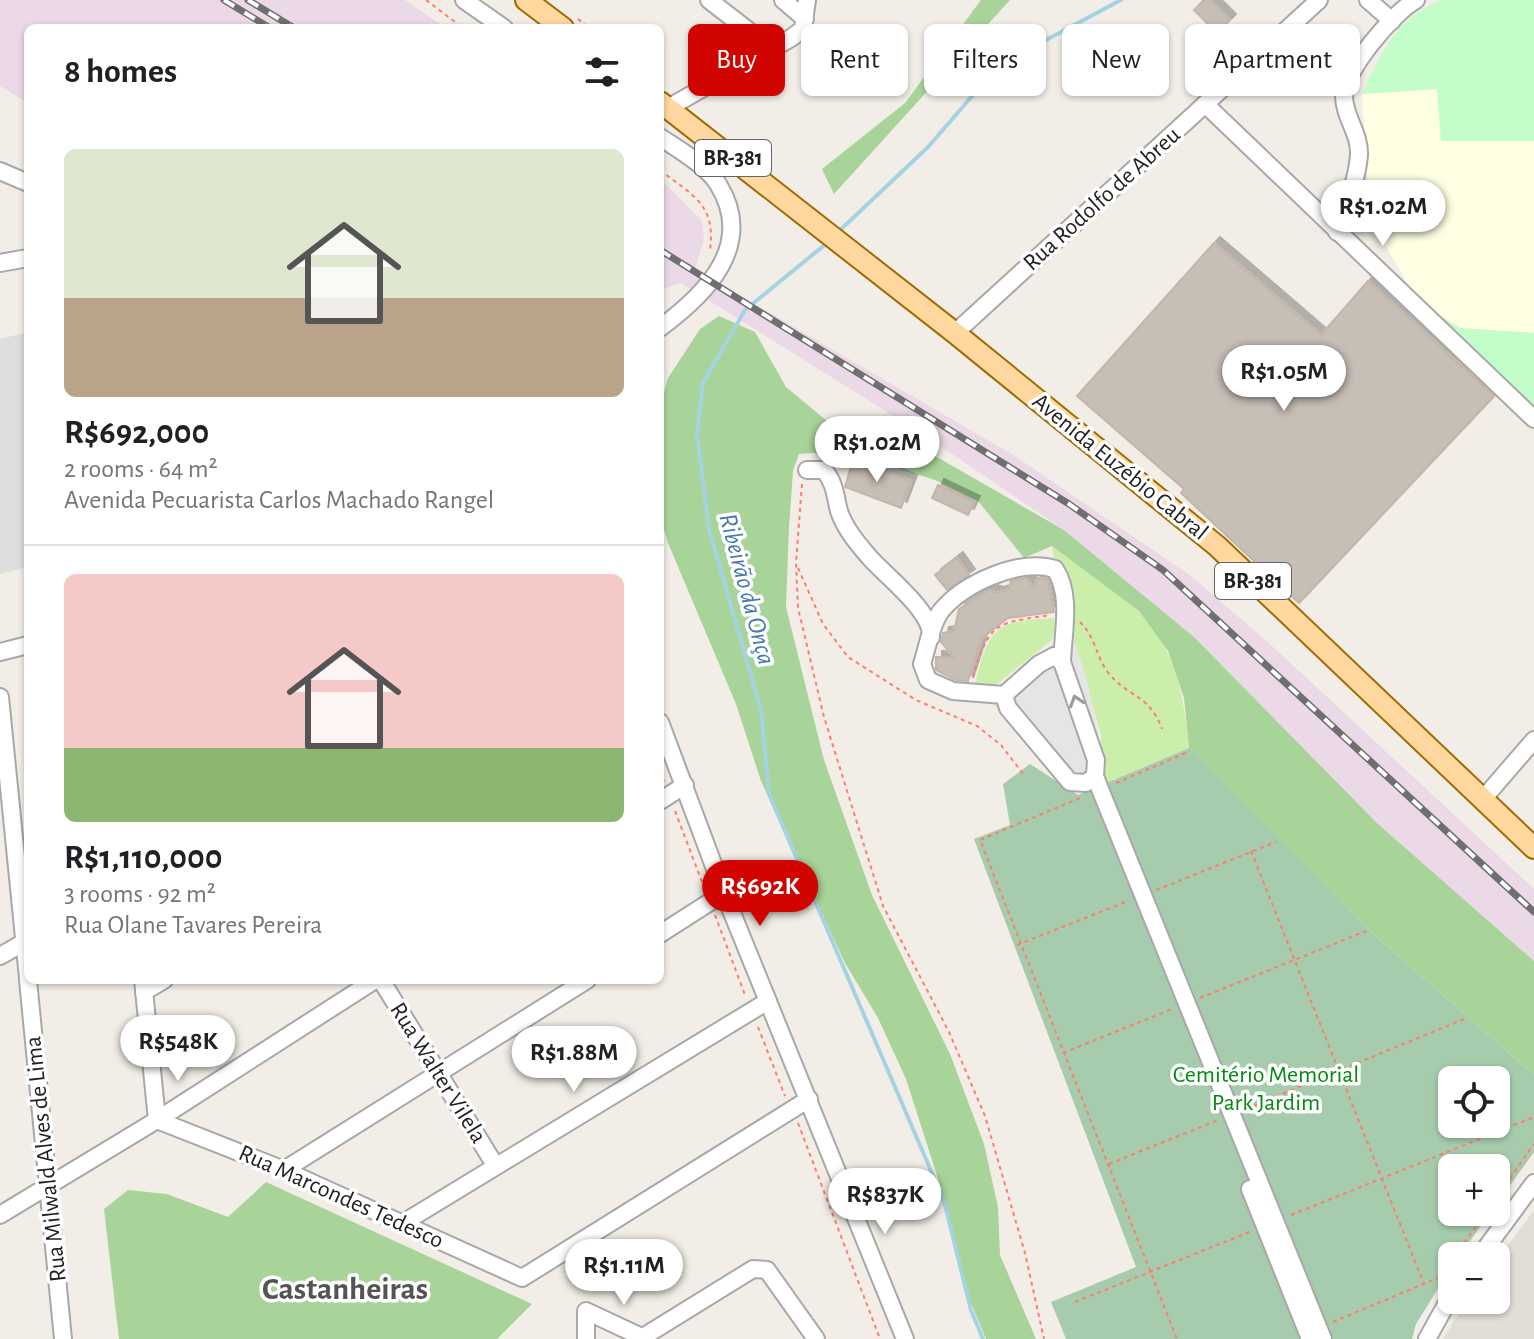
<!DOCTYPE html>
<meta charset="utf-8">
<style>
body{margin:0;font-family:"Alegreya Sans",sans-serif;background:#f2f2f2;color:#202124;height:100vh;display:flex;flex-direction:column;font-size:30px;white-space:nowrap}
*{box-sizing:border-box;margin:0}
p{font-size:26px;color:#757577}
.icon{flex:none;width:44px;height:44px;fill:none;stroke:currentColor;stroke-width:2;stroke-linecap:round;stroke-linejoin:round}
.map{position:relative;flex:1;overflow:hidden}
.sheet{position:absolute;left:24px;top:24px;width:640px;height:960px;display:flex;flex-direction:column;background:#fff;border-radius:12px;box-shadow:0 2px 6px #0004}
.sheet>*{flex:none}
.hud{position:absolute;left:688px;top:24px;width:726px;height:72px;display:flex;gap:16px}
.fabs{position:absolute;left:1438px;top:1066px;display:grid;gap:16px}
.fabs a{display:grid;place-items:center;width:72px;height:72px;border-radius:12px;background:#fff;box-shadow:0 2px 6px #0004;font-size:40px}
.price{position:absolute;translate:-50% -68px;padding:0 18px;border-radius:28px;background:#fff;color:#222;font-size:26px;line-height:52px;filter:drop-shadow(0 2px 4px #0008)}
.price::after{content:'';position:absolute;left:50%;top:48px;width:24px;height:18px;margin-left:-12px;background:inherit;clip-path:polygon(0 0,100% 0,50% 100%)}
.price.active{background:#d20400;color:#fff}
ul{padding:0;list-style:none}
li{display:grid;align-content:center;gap:16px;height:424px;padding:0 40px}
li+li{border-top:2px solid #e0e0e0}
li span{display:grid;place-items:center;height:248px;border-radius:12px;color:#555}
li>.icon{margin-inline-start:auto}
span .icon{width:144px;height:144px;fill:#fffc;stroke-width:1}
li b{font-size:34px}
h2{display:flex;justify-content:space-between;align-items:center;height:96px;padding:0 40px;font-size:34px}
.chip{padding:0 28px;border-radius:12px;background:#fff;box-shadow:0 2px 6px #0004;font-size:28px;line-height:72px}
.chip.active{background:#d20400;color:#fff}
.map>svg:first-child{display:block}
.residential{fill:#dfdede}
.industrial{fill:#ebd9e7}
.education{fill:#feffe3}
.airport{fill:#e1ded8}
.grass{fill:#cbefaa}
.forest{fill:#a9d499}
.cemetery{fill:#a7ccad;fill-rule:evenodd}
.park{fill:#c3fdc9}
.parking{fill:#e5e5e5}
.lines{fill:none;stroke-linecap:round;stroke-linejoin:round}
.stream{stroke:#a5d3e2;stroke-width:4}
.building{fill:#c7beb6;stroke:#c5b5a8;stroke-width:2;filter:url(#shadow)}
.minor-casing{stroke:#a8a8a8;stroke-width:20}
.major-casing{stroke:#9e6d00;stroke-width:24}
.path{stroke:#ff7d6b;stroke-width:2;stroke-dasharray:4 4;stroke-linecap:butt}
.minor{stroke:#fff;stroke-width:16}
.major{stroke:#ffd79f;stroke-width:20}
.rail-casing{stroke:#6f6f6f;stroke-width:7}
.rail{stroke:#fff;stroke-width:4;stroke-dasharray:12;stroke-linecap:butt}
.oneway{stroke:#9b9b9b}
.labels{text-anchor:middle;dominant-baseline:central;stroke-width:7;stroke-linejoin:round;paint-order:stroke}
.shield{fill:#fff;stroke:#646464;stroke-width:2}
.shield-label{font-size:22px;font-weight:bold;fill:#212121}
.street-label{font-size:24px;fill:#212121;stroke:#fff}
.park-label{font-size:24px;fill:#048a12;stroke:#fff}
.water-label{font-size:26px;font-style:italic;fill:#4278b1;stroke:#fff}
.district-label{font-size:32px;font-weight:bold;fill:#545454;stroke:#fff}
</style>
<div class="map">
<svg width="1534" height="1339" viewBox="0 0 1534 1339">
<defs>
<filter id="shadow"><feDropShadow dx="6" dy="-6" stdDeviation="0" flood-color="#0004"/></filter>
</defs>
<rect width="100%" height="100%" fill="#f2eee7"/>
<polygon class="residential" points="28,332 28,567 0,574 0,339"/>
<g class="industrial">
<polygon points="0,0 405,0 446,28 28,28 28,103 0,86"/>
<polygon points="660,178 702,221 704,239 695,269 1015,456 1191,576 1270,644 1534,889 1534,961 1377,823 1194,637 1064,530 927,437 681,283 660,290"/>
</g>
<polygon class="education" points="1437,89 1441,140 1534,141 1534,333 1460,328 1431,310 1409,286 1381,238 1368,193 1362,94"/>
<polygon class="airport" points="1534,1210 1534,1339 1443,1339 1467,1300 1496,1300 1496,1261"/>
<g class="grass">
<path d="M1052 546C1079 568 1112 586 1137 610 1176 645 1184 699 1189 748L1101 785V735L1070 629 1065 574 1054 560Z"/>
<path d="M1053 618 1057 625 1052 640 992 688H979L975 683C989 629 994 621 1053 618Z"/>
</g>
<g class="forest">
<polygon points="981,0 1010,0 834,194 822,169 905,103"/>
<polygon points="719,316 755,332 786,387 833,426 895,433 1064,530 1194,637 1377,823 1534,961 1534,1075 1373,934 1218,779 1189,748 1184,698 1168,651 1139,611 1052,546 1024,558 978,501 935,480 844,451 799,454 793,471 789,527 786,607 824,760 872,895 950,1054 984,1144 998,1207 1000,1255 1036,1339 986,1339 966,1291 941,1188 906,1079 878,1018 845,963 761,781 736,704 668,543 660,515 660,407 668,378 700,329"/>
<polygon points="266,1182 532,1304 497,1339 119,1339 104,1209 128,1190 167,1194 228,1217"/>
</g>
<path class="cemetery" d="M1189 748 1373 934 1534 1075V1152L1496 1205V1168H1452V1212H1491L1459 1256H1452V1266L1416 1324 1412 1339H1066L1051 1302 1136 1267 974 839 1010 825 1003 784 1030 764 1078 795ZM1452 1080H1496V1124H1452Z"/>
<g class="park">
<path d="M1440 0H1534V141H1441L1437 89 1362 94C1382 52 1395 20 1440 0Z"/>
<polygon points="1431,310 1460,328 1534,333 1534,408"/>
</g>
<polygon class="parking" points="1070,629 1087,680 1103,758 1083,777 1064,773 1025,743 990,700"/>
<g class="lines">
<g class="stream">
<polyline points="836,234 928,147 999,65 1121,0"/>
<polyline points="827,243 745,310 703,383 697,434 709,529 761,710 769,794 944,1201 971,1310 983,1339"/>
</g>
</g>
<g class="building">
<polygon points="1204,0 1210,0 1230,20 1217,33 1194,10"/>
<polygon points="1214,243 1321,335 1368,281 1494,396 1299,603 1181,493 1184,489 1077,396"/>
<polygon points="853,459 911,481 901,508 845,487"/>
<polygon points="938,485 974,502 968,515 932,498"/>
<polygon points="957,558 969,575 947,590 935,575"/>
<polygon points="1026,578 1033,587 1038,578 1048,579 1054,612 1008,618 982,638 968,681 956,680 936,670 936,657 954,657 941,642 943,633 954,631 959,609 989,590 997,593 1008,590 1011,581"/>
</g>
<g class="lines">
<defs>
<g id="minor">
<polyline points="464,0 504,28"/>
<polyline points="709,0 772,49"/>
<polyline points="783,0 805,19"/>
<polyline points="1368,0 1392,21"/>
<polyline points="1205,104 1534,419"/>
<polyline points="668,108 791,38 803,29 807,0"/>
<path d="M660 137C678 149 707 166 718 184 756 245 706 294 660 328"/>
<polyline points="0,171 28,183"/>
<path d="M1337 232C1346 207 1357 181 1359 155 1360 133 1344 117 1344 96 1344 70 1394 12 1416 0"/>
<polyline points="0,263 28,258"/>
<polyline points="955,333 1319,0"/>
<path d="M807 470H824C835 483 835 495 839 511 845 529 858 544 870 558 886 576 933 612 931 637"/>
<polyline points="0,652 28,645"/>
<path d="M1004 695 953 691 928 680 922 664C927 649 931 624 941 611 964 583 1020 558 1055 569 1072 595 1063 632 1062 662"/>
<polyline points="0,697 28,978"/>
<polyline points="660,722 724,893 905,1339"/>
<polyline points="1095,776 1086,783 1070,782 1008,708 1004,695 1039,664 1054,656 1062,662 1096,760 1095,776 1100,789 1323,1339"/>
<polyline points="1483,799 1534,740"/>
<polyline points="660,801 685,785"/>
<polyline points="660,934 724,893"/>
<polyline points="0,956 28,940"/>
<polyline points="28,980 63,1339"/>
<polyline points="143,980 157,1120 284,1170 522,1278 809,1099"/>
<polyline points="381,980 495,1165"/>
<polyline points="144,992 164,980"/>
<polyline points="284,1170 587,980"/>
<polyline points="1250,1189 1310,1339"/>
<polyline points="0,1215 157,1120 375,980"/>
<polyline points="403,1223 768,1001"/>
<polyline points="1480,1256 1534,1183"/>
<polyline points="643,1337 753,1269 767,1270 816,1339"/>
<polyline points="586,1339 586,1311 646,1339"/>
<polyline points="1427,1339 1452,1294"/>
</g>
<g id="major">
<polyline points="526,0 563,28"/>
<polyline points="660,102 955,333 1217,546 1534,848"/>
</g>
</defs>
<use href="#minor" class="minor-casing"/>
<use href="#major" class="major-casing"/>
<g class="path">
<polyline points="426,0 463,28"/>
<polyline points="578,19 589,28"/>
<path d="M660 170C693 196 716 204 710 250"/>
<polyline points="802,484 796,563 798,608 824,717 883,906 949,1032 985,1116 1025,1253 1044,1339"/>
<polyline points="798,568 823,624 848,657 916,700 977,726 1001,745 1024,775"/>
<path d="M1080 622C1095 636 1096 656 1107 671 1127 698 1148 692 1162 729"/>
<path d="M973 678C989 622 995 623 1051 615"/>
<polyline points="660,772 664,782"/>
<polyline points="1116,783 1188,752"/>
<polyline points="1080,798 980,840 1177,1339"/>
<polyline points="675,811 704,887"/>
<polyline points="1251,851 1424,1284"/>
<polyline points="1156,890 1276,842"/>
<polyline points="715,915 745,995"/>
<polyline points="1017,945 1128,901"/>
<polyline points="1200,998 1366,931"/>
<polyline points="758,1027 785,1096"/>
<polyline points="1063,1053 1172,1009"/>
<polyline points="1246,1109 1464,1019"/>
<polyline points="798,1123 880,1339"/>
<polyline points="1109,1164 1218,1120"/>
<polyline points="1496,1198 1534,1144"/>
<polyline points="1291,1215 1534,1117"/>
<polyline points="1455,1256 1486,1212"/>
<polyline points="1075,1302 1252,1231"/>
<polyline points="1333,1322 1440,1277 1452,1261"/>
</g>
<use href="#minor" class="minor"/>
<use href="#major" class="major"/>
<defs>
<g id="rail">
<polyline points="224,0 270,28"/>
<polyline points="248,0 294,28"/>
<polyline points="660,250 1069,504 1163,570 1534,912"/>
</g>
</defs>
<use href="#rail" class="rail-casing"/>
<use href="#rail" class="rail"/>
</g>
<defs><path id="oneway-chevron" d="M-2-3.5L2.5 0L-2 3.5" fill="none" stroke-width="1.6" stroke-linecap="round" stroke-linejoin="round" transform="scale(2)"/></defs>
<use class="oneway" href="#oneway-chevron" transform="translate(1076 701) rotate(-108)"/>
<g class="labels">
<g class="shield">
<rect x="695" y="140" width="76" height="36" rx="6"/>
<rect x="1215" y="563" width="76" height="36" rx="6"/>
</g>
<g class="shield-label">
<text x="733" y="158">BR-381</text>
<text x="1253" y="581">BR-381</text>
</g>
<g class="street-label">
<text transform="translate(1102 199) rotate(-42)">Rua Rodolfo de Abreu</text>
<text transform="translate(1120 467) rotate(39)">Avenida Euzébio Cabral</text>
<text transform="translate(438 1073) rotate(58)">Rua Walter Vilela</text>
<text transform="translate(46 1159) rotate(-96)">Rua Milwald Alves de Lima</text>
<text transform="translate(341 1197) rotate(24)">Rua Marcondes Tedesco</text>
</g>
<g class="park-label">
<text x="1266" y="1075">Cemitério Memorial<tspan x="1266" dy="28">Park Jardim</tspan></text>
</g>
<g class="water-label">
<text transform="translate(747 589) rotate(75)">Ribeirão da Onça</text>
</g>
<g class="district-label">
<text x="345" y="1289">Castanheiras</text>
</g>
</g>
</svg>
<div class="fabs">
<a><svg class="icon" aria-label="locate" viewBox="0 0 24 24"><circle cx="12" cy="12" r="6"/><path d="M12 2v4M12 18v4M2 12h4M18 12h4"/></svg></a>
<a>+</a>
<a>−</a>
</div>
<b class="price" style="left:1383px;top:248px">R$1.02M</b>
<b class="price" style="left:1284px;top:413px">R$1.05M</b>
<b class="price" style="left:877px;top:484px">R$1.02M</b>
<b class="price active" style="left:760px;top:928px">R$692K</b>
<b class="price" style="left:178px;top:1083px">R$548K</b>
<b class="price" style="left:574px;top:1094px">R$1.88M</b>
<b class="price" style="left:885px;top:1236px">R$837K</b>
<b class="price" style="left:624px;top:1307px">R$1.11M</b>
<div class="hud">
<a class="chip active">Buy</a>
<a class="chip">Rent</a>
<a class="chip">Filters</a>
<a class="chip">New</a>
<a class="chip">Apartment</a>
</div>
<section class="sheet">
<h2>8 homes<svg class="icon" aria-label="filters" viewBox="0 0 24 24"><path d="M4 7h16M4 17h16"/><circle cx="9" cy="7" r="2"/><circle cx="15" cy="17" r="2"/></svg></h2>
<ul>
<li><span style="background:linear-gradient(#dfe7d0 60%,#b9a48a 0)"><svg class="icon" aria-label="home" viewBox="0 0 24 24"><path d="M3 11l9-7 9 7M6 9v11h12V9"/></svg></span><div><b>R$692,000</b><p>2 rooms · 64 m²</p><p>Avenida Pecuarista Carlos Machado Rangel</p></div></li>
<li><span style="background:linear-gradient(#f6c9c9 70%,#8fb573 0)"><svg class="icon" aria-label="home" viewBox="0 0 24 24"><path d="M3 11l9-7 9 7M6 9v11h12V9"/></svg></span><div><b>R$1,110,000</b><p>3 rooms · 92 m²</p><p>Rua Olane Tavares Pereira</p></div></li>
</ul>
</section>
</div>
